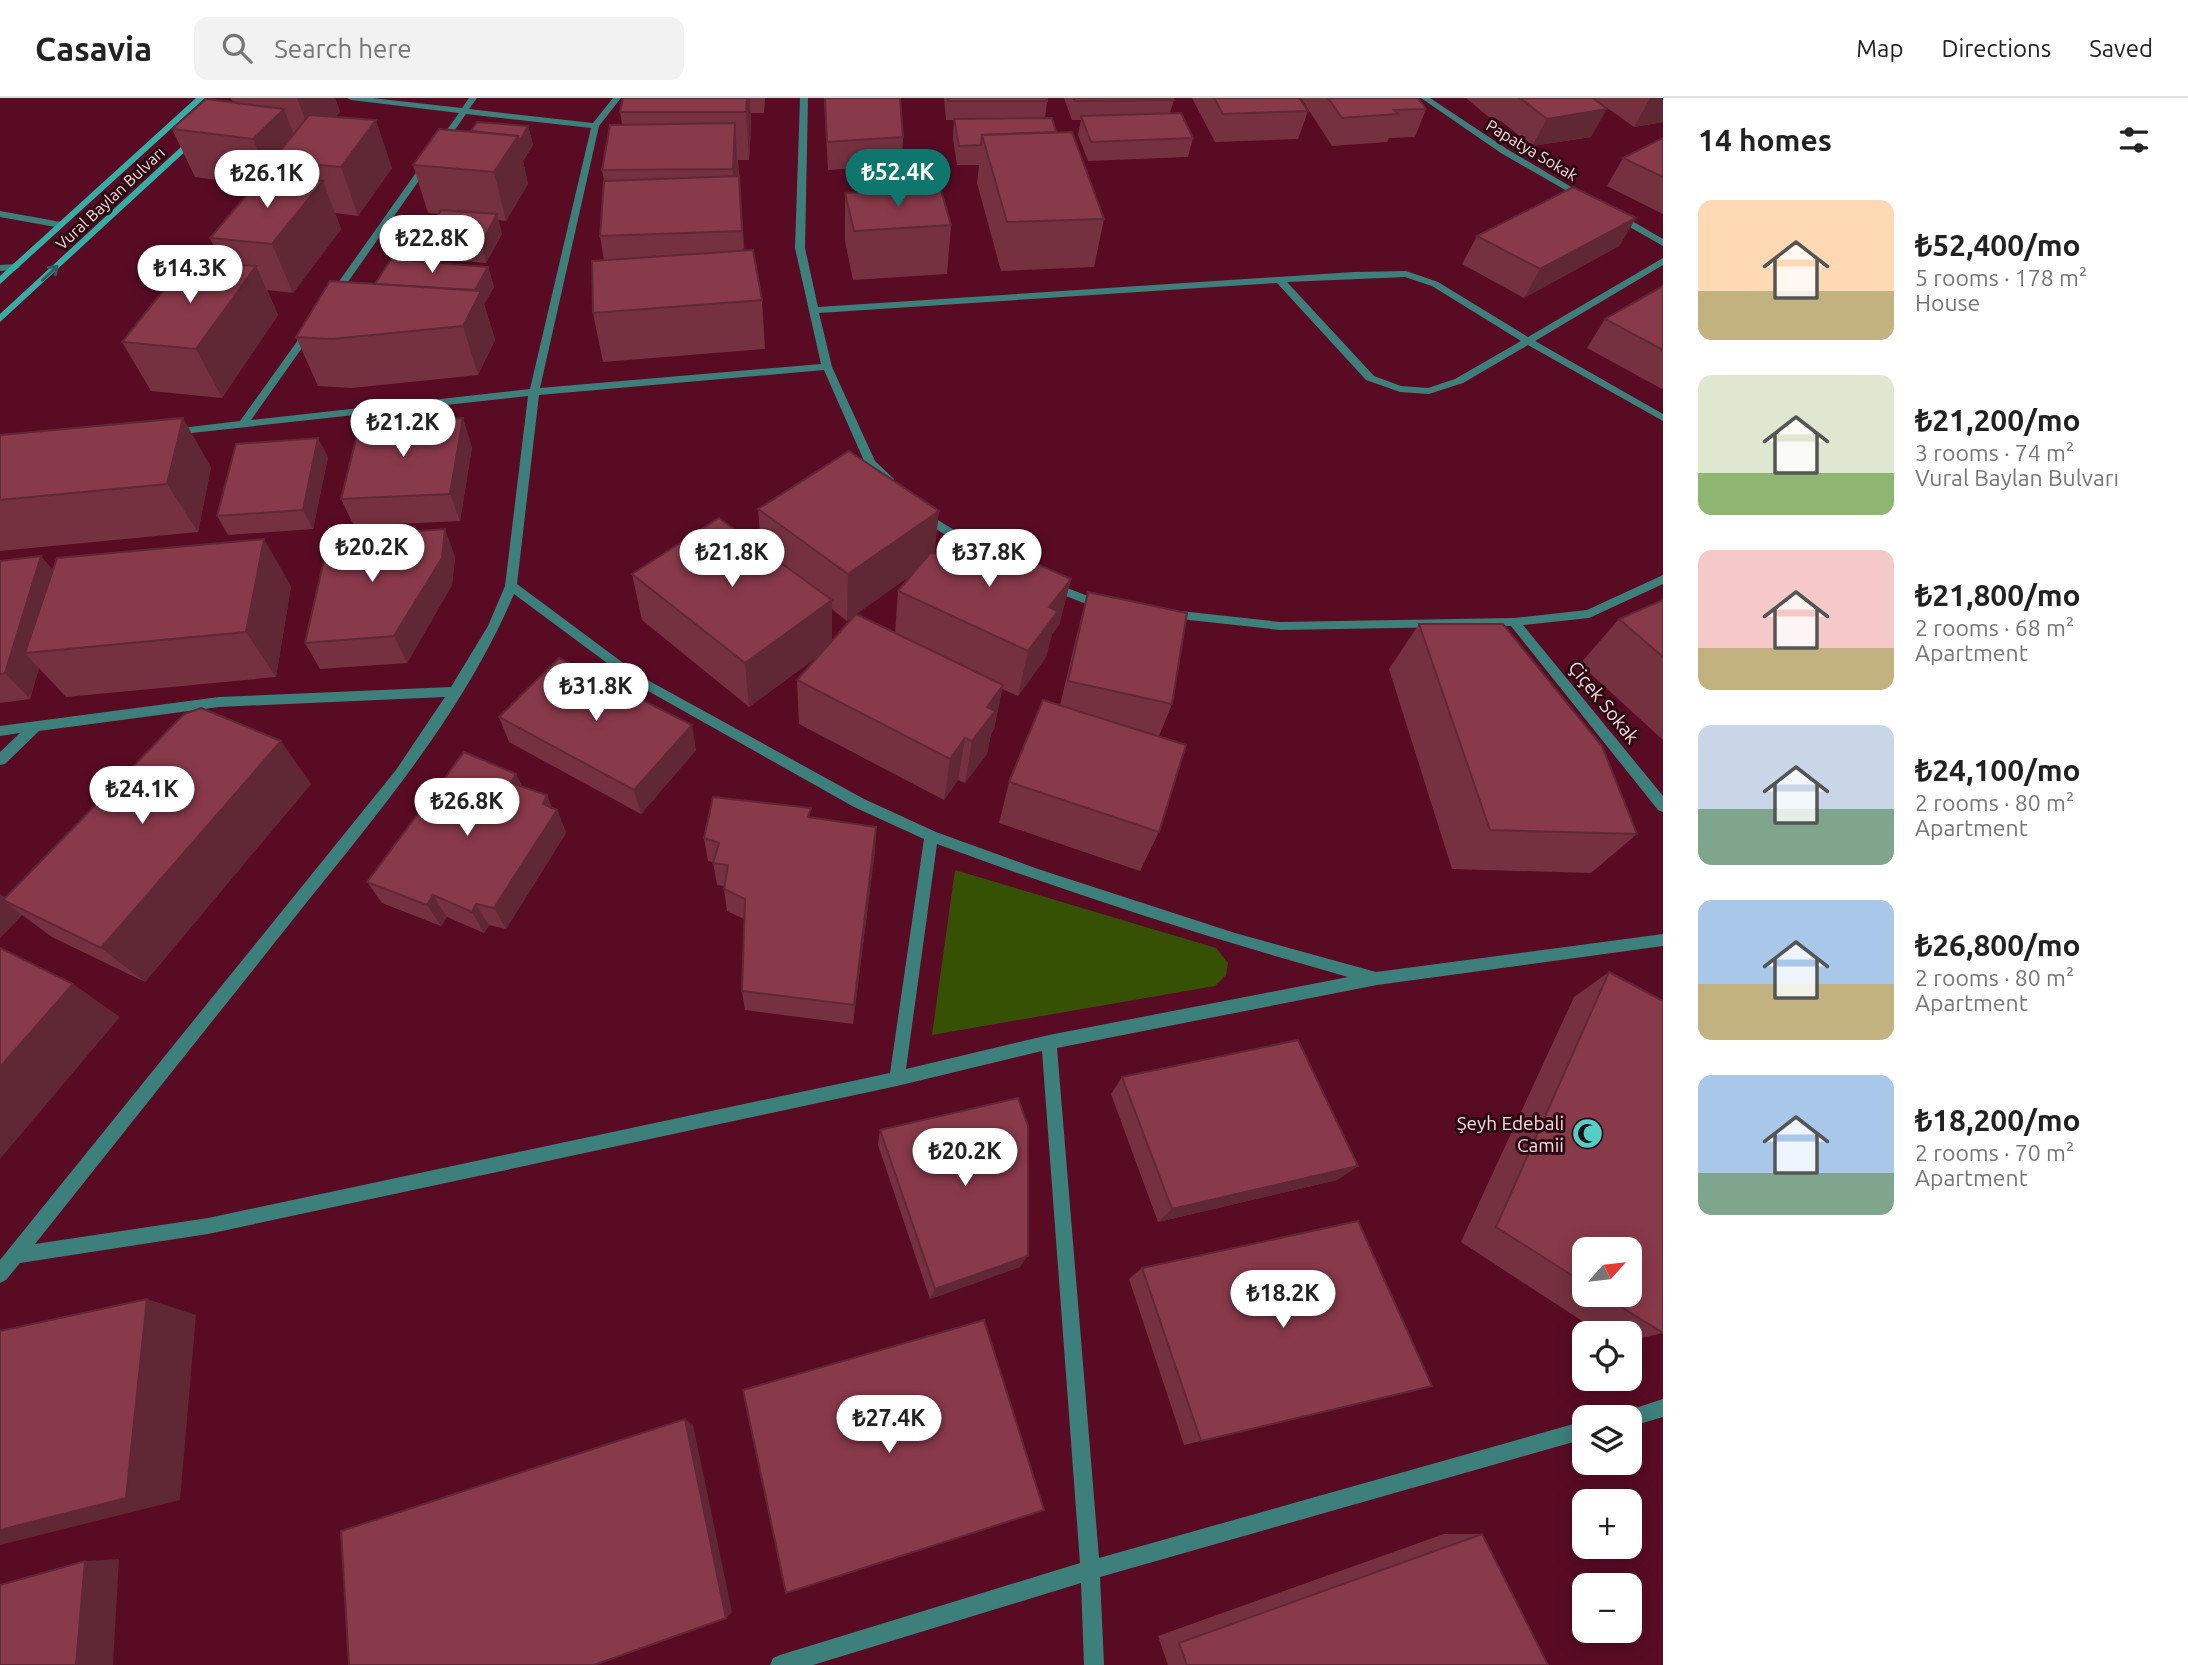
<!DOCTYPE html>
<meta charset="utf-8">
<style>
body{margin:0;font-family:Ubuntu,sans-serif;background:#f2f2f2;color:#222;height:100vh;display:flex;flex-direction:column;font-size:26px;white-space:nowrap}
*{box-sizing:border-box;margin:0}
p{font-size:23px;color:#767676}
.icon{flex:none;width:38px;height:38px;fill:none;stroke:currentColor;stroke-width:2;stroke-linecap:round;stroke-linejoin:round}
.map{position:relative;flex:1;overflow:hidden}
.sheet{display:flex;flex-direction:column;background:#fff;width:525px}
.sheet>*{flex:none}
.needle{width:46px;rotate:63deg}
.controls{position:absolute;left:1572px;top:1139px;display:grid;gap:14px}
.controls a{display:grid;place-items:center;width:70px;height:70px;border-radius:14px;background:#fff;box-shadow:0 4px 18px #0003;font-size:35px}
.price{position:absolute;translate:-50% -60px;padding:0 16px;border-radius:24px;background:#fff;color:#222;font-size:23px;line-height:46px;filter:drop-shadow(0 2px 4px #0008)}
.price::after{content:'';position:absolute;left:50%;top:42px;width:21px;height:16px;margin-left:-10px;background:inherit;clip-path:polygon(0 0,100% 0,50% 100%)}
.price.current{background:#0f766e;color:#fff}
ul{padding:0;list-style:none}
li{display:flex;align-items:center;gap:21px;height:175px;padding:0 35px}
li span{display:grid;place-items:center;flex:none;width:196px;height:140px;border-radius:14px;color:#555}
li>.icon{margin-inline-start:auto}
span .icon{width:84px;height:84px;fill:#fffc;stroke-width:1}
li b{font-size:30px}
h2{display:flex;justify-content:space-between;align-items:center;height:84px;padding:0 35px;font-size:30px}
header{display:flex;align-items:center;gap:42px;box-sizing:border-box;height:98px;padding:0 35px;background:#fff;border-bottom:2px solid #e0e0e0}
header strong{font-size:33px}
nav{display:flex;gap:38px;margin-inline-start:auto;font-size:24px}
.search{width:490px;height:63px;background:#f2f2f2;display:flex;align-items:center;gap:18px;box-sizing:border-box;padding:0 24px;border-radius:14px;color:#767676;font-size:26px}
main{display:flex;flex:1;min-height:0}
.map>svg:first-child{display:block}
.green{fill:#365103}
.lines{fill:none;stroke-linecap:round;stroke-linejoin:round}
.minor{fill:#3d807b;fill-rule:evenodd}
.secondary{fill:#36aea6;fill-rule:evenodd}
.wall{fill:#753140;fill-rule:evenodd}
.shaded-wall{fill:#5f2834}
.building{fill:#88394a;stroke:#5f2834;stroke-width:2}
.oneway{stroke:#305c5c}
.labels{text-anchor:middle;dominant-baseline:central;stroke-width:6;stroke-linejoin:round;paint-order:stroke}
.far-street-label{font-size:16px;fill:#f9dcdf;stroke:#2b0a12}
.street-label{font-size:19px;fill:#f9dcdf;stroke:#2b0a12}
.poi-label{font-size:19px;fill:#f9dcdf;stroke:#2b0a12;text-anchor:end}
</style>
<header>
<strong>Casavia</strong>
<div class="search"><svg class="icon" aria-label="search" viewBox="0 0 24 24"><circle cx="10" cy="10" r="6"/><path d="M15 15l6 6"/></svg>Search here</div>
<nav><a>Map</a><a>Directions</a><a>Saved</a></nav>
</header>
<main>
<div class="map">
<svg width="1663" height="1567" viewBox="0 0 1663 1567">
<rect width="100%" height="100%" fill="#590b24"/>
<polygon class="green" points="955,772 1216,850 1228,865 1226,877 1215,888 932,937"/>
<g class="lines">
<g class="minor">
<path d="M347 0H372L462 10 469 0H477L469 11 593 25 613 0H621L599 28 540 290 821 266 795 150 800 0H808L805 150 818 209 1354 174 1406 173 1438 184 1528 239 1663 160V167L1535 243 1663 316V323L1528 247 1463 285 1429 296 1400 294 1366 282 1277 185 819 215 832 269 875 363 894 381V387H886L865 365 824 272 539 297 517 486 642 579 864 701 936 734 1038 771 1235 835 1376 874 1663 836V848L1377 887 1057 950 1099 1460 1584 1323V1341L1100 1479 1104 1567H1084L1081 1485 813 1567H770L773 1560 780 1557 1080 1465 1042 953 897 988 208 1136 20 1165 6 1182 0 1185V1162L396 672 445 599 219 609 39 633 5 666 0 667V654L20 635 0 638V628L219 599 451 589 488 528 505 488 528 298 173 337 168 334 173 331 240 323 306 231 309 230 314 233 251 322 530 291 591 30 466 16 443 49H440L436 47 459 15 351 2ZM1405 179 1432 188 1521 243 1455 281 1428 290 1401 288 1374 278 1287 184ZM514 496 634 585 854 709 924 741 890 975 208 1120 35 1146C123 1035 211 925 299 814 379 714 464 614 514 496ZM937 746C1072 796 1209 840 1348 879L1049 937 906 971Z"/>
<polygon points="1421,0 1430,0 1507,51 1588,99 1581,101 1501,55"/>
<polygon points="425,62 432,64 336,201 330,201 328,199"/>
<polygon points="0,113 61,124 65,127 61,130 0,119"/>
<polygon points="1614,116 1620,116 1663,141 1663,148 1614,120"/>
<polygon points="0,167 15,166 20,169 15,172 0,173"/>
<polygon points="921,412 976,445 976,451 968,451 917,419 915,416"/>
<polygon points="1663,477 1663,486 1589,520 1523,527 1663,698 1663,714 1658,712 1511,528 1280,532 1171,520 1165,516 1171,512 1280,524 1514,520 1587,512"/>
<polygon points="1049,483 1106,505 1108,508 1102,512 1045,490 1043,487"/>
<polygon points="1663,1301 1663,1319 1629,1329 1629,1320 1620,1320 1623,1314"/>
</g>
<g class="secondary">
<polygon points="196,0 205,0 0,186 0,178"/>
<polygon points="194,37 201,39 0,224 0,216"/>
</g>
</g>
<g class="wall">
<polygon points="231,0 335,0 340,14 335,19 392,70 358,118 335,115 341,131 293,195 267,192 278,217 222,300 151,293 122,244 222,166 210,140 255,87 195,79 172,31 233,5"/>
<polygon points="623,0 765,0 764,15 751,15 751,29 749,62 738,62 744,152 762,202 765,251 603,264 593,215 604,162 600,138 604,83 602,72 622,26 620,14"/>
<polygon points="824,0 900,0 903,39 902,67 828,72"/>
<polygon points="944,0 1047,0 1047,3 1045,20 1056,34 1104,121 1094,169 1001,173 977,85 979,67 957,67 953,40 954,22 946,22"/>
<polygon points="1064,0 1173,0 1174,2 1170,15 1193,40 1188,59 1088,63 1078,37 1081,22 1072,22"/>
<polygon points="1192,0 1299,0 1308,13 1298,41 1215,44"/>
<polygon points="1301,0 1418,0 1426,11 1415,39 1389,40 1387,44 1332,48"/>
<polygon points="1466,0 1593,0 1591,39 1532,48 1501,23 1491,21"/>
<polygon points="1593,0 1663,0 1663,24 1634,29"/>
<polygon points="528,28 533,47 523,63 528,86 506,123 498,122 502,136 486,165 429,160 423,141 438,116 428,115 413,67 471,33"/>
<polygon points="1663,40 1663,116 1607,88 1623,60"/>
<polygon points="845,95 951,127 947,176 853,182 845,143"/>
<polygon points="1636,120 1619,148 1524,200 1462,166 1477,138"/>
<polygon points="488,169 494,189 484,206 495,242 478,277 352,290 318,288 296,239"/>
<polygon points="1663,188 1663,290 1662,291 1587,250 1605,221"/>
<polygon points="0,337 211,369 198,434 0,453"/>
<polygon points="472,349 460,423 354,428 341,401"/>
<polygon points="328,359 313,431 228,437 217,418"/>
<path d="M758 411 934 456 941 458 1071 481 1059 527 1052 536 1046 559 1018 598 1002 591 994 631 991 636 987 656 965 685 958 682 944 702 799 626 797 582 818 558 749 609 642 522 632 476 761 451ZM912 476 898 493 895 535 856 516ZM832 511 847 523 856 517 832 543Z"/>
<polygon points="455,459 452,487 407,565 320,571 305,545"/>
<polygon points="0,463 53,472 291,488 276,579 66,599 39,570 30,601 0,605"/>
<polygon points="1088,494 1172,606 1159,638 1159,734 1140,773 999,725 1009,684 1060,607 1076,540"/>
<polygon points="1663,502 1663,642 1580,566 1619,521"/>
<polygon points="1419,526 1637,736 1591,775 1452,771 1389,571"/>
<polygon points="499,619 696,652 641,716 509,644"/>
<polygon points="516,676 522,688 547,697 552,710 557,712 566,735 506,831 489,827 484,835 447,819 441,828 382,805 367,784"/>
<polygon points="311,686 145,884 52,839 22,817 0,840 0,796 5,800"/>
<polygon points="811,720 876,729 875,752 853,926 745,912 742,893 744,821 727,813 724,791 724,788 717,787 713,764 708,763 704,740"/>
<path d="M1609 874 1663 1235 1629 1243V1236H1602L1461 1144 1574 899ZM1584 1152 1629 1197H1584Z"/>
<polygon points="1122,979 1358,1068 1337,1082 1158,1124 1111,996"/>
<polygon points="880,1032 1020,1169 930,1201 878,1047"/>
<polygon points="1142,1170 1201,1343 1184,1347 1129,1181"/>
<polygon points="1444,1436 1482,1436 1548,1567 1168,1567 1158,1538"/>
</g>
<g class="shaded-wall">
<polygon points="297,0 335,0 340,14 313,43"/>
<polygon points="747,0 750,0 751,29 749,62 746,14"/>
<polygon points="1650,0 1663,0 1663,24 1634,29"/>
<polygon points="284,11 302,59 272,63 280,83 273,89 253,41"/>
<polygon points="1607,11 1591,39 1532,48 1547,21"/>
<polygon points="376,22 392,70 358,118 341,69"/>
<polygon points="735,25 738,73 736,119 733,71"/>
<polygon points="528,28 533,47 523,63 528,86 506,123 494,74 518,38"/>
<polygon points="739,78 743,127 746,182 742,133"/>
<polygon points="323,83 341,131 293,195 272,146"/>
<polygon points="497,116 502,136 486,165 481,146"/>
<polygon points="1636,120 1619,148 1524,200 1540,171"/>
<polygon points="256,168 278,217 222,300 196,251"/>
<polygon points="488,169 494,189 484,206 495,242 478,277 463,228 470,202"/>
<polygon points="183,320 211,369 198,434 167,386"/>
<polygon points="463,320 472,349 460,423 450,396"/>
<polygon points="318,340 328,359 313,431 303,412"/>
<polygon points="939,413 934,461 847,523 848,476"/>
<polygon points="445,431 455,459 452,487 407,565 394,538"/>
<polygon points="264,441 291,488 276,579 246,534"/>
<polygon points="41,458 64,485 25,555 39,570 30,601 5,575"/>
<polygon points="1071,481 1059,527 1052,536 1046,559 1018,598 1028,553 1049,509"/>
<polygon points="832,502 832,548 749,609 745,565"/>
<polygon points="1003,587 994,631 991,636 987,656 965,685 972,643 987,609"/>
<polygon points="692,627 696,652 641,716 634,692"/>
<polygon points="965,640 958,682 944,702 950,661"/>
<polygon points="281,643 311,686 145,884 101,850"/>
<polygon points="516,676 527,700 511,685"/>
<polygon points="547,697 554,716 557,712 566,735 506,831 494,810"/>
<polygon points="876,729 875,752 853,926 854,907"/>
<polygon points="0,796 19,810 3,802 22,817 0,840"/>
<polygon points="433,797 447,819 441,828 427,807"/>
<polygon points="476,806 489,827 484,835 472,814"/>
<polygon points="73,886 120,919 0,1061 0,969"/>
<polygon points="1358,1068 1337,1082 1158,1124 1172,1111"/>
<polygon points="1028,1158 1020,1169 930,1201 935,1191"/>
<polygon points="147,1201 196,1217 180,1402 0,1447 0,1432"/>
<polygon points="685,1321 693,1327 732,1514 726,1520"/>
<polygon points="119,1461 113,1567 76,1567 85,1463"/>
</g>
<g class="building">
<polygon points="623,0 747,0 746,14 620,14"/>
<polygon points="825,0 900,0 903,39 827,44"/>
<rect x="948" y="0" width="99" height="3"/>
<polygon points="1074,0 1173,0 1174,2 1075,3"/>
<polygon points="1214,0 1299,0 1308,13 1223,16"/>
<polygon points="1328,0 1418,0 1426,11 1394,12 1398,16 1342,20"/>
<polygon points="1520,0 1593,0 1607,11 1547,21"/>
<polygon points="206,1 284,11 253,41 172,31"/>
<polygon points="1181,15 1193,40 1091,44 1081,18"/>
<polygon points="309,17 376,22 341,69 272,63"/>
<polygon points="1052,20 1056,34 982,37 981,47 959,48 954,21"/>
<polygon points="477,24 528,28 519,44 518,38 471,33"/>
<polygon points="735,25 733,71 602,72 610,27"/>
<polygon points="439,31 518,38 494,74 413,67"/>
<polygon points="1072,34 1104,121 1007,124 982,37"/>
<polygon points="1663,40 1663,79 1623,60"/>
<polygon points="264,77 323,83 272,146 210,140"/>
<polygon points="739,78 742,133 600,138 604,83"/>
<polygon points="940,89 951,127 854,133 845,95"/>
<polygon points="1573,89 1636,120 1540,171 1477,138"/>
<polygon points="441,112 497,116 481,146 423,141"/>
<polygon points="753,152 762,202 593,215 592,163"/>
<polygon points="391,161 488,169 475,192 375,186"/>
<polygon points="187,163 256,168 196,251 122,244"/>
<polygon points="330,183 481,193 463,228 332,241 296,239"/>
<polygon points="1663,188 1663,252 1605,221"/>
<polygon points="183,320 167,386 0,402 0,337"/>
<polygon points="463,320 450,396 341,401 360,325"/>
<polygon points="318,340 303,412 217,418 236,346"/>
<polygon points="849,353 939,413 848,476 758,411"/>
<polygon points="719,420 832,502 745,565 632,476"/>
<polygon points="445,431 442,460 394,538 305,545 329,440"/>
<polygon points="962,433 1071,481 1049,509 1058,513 1028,553 898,493 931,454 941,458"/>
<polygon points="264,441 246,534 25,555 57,460"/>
<polygon points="41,458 5,575 0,576 0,463"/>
<polygon points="1088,494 1187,515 1172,606 1068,583"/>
<polygon points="1663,502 1663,559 1619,521"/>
<polygon points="856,516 1003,587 987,609 995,613 972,643 965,640 950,661 797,582"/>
<polygon points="1419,526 1503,526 1602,648 1637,736 1490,732"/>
<polygon points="559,560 692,627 634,692 499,619"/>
<polygon points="1043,602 1186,647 1159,734 1009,684"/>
<polygon points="201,610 281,643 101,850 3,802 184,616"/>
<polygon points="464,654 516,676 511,685 547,697 543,706 557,712 494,810 476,806 472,814 433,797 427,807 367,784"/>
<polygon points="713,699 811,710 808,719 876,729 854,907 742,893 745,801 724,791 728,767 713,765 719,745 704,740"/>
<polygon points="0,850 73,886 0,969"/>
<polygon points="1609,874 1663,903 1663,1235 1602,1197 1629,1197 1629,1152 1584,1152 1584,1185 1496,1129"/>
<polygon points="1298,942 1358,1068 1172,1111 1122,979"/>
<polygon points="1018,1000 1028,1028 1028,1158 935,1191 880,1032"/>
<polygon points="1358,1123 1432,1288 1201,1343 1142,1170"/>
<polygon points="147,1201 126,1400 0,1432 0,1233"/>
<polygon points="984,1222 1044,1412 786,1495 743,1292"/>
<polygon points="685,1321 726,1520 594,1567 349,1567 341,1433"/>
<polygon points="1482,1436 1548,1567 1187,1567 1179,1545"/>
<polygon points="85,1463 76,1567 0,1567 0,1487"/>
</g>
<defs><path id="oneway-shaft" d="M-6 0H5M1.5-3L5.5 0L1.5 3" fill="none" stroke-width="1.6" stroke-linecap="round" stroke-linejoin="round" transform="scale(1.75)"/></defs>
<use class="oneway" href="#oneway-shaft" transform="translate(50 175) rotate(-43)"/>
<defs>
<symbol id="mosque-disc" viewBox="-11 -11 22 22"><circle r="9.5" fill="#55cec5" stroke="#2b0a12"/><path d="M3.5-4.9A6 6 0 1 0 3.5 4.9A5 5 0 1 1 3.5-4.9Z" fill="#111"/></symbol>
</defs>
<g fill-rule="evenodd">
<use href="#mosque-disc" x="1570" y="1018" width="35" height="35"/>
</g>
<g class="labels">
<g class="far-street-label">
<text transform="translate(1532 52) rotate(31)">Papatya Sokak</text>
<text transform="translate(110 100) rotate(-43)">Vural Baylan Bulvarı</text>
</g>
<g class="street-label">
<text transform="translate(1604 604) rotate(51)">Çiçek Sokak</text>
</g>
<g class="poi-label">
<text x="1564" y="1025">Şeyh Edebali<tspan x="1564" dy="22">Camii</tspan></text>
</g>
</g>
</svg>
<div class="controls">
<a><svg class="needle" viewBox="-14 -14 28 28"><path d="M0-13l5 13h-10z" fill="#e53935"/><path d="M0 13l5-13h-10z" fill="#767676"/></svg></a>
<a><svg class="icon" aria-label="locate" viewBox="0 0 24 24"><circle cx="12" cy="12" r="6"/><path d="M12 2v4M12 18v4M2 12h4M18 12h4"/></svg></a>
<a><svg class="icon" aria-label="layers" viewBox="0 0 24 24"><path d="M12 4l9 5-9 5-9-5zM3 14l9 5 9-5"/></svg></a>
<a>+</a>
<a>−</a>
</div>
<b class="price current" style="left:898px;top:111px">₺52.4K</b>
<b class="price" style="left:267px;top:112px">₺26.1K</b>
<b class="price" style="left:432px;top:177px">₺22.8K</b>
<b class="price" style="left:190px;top:207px">₺14.3K</b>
<b class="price" style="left:403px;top:361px">₺21.2K</b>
<b class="price" style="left:372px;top:486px">₺20.2K</b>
<b class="price" style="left:732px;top:491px">₺21.8K</b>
<b class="price" style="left:989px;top:491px">₺37.8K</b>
<b class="price" style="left:596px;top:625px">₺31.8K</b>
<b class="price" style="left:142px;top:728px">₺24.1K</b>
<b class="price" style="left:467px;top:740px">₺26.8K</b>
<b class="price" style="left:965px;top:1090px">₺20.2K</b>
<b class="price" style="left:1283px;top:1232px">₺18.2K</b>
<b class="price" style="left:889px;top:1357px">₺27.4K</b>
</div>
<section class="sheet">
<h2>14 homes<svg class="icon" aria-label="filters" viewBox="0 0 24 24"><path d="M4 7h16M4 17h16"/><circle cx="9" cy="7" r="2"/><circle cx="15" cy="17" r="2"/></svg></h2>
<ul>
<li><span style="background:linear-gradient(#ffd9b3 65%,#c2b280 0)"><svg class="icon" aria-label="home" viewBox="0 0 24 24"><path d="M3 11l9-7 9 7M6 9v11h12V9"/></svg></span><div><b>₺52,400/mo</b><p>5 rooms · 178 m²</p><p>House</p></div></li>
<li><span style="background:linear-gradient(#dfe7d0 70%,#8fb573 0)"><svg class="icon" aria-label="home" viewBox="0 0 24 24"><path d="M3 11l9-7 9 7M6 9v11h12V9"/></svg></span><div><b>₺21,200/mo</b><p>3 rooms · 74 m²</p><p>Vural Baylan Bulvarı</p></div></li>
<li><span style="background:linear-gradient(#f6c9c9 70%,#c2b280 0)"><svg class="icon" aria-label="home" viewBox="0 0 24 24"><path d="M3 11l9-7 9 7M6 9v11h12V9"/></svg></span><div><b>₺21,800/mo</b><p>2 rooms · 68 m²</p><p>Apartment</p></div></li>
<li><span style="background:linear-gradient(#c9d6e8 60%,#7fa58c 0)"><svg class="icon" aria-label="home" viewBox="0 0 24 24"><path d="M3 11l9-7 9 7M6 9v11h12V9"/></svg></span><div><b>₺24,100/mo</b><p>2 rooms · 80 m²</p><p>Apartment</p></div></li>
<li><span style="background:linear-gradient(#a9c7e8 60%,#c2b280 0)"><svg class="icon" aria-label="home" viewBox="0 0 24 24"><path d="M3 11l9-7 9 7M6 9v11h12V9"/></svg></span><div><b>₺26,800/mo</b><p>2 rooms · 80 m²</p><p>Apartment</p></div></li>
<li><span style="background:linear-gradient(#a9c7e8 70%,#7fa58c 0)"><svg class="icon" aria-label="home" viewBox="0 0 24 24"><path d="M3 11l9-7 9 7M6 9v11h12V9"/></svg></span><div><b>₺18,200/mo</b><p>2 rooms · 70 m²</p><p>Apartment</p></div></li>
</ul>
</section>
</main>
